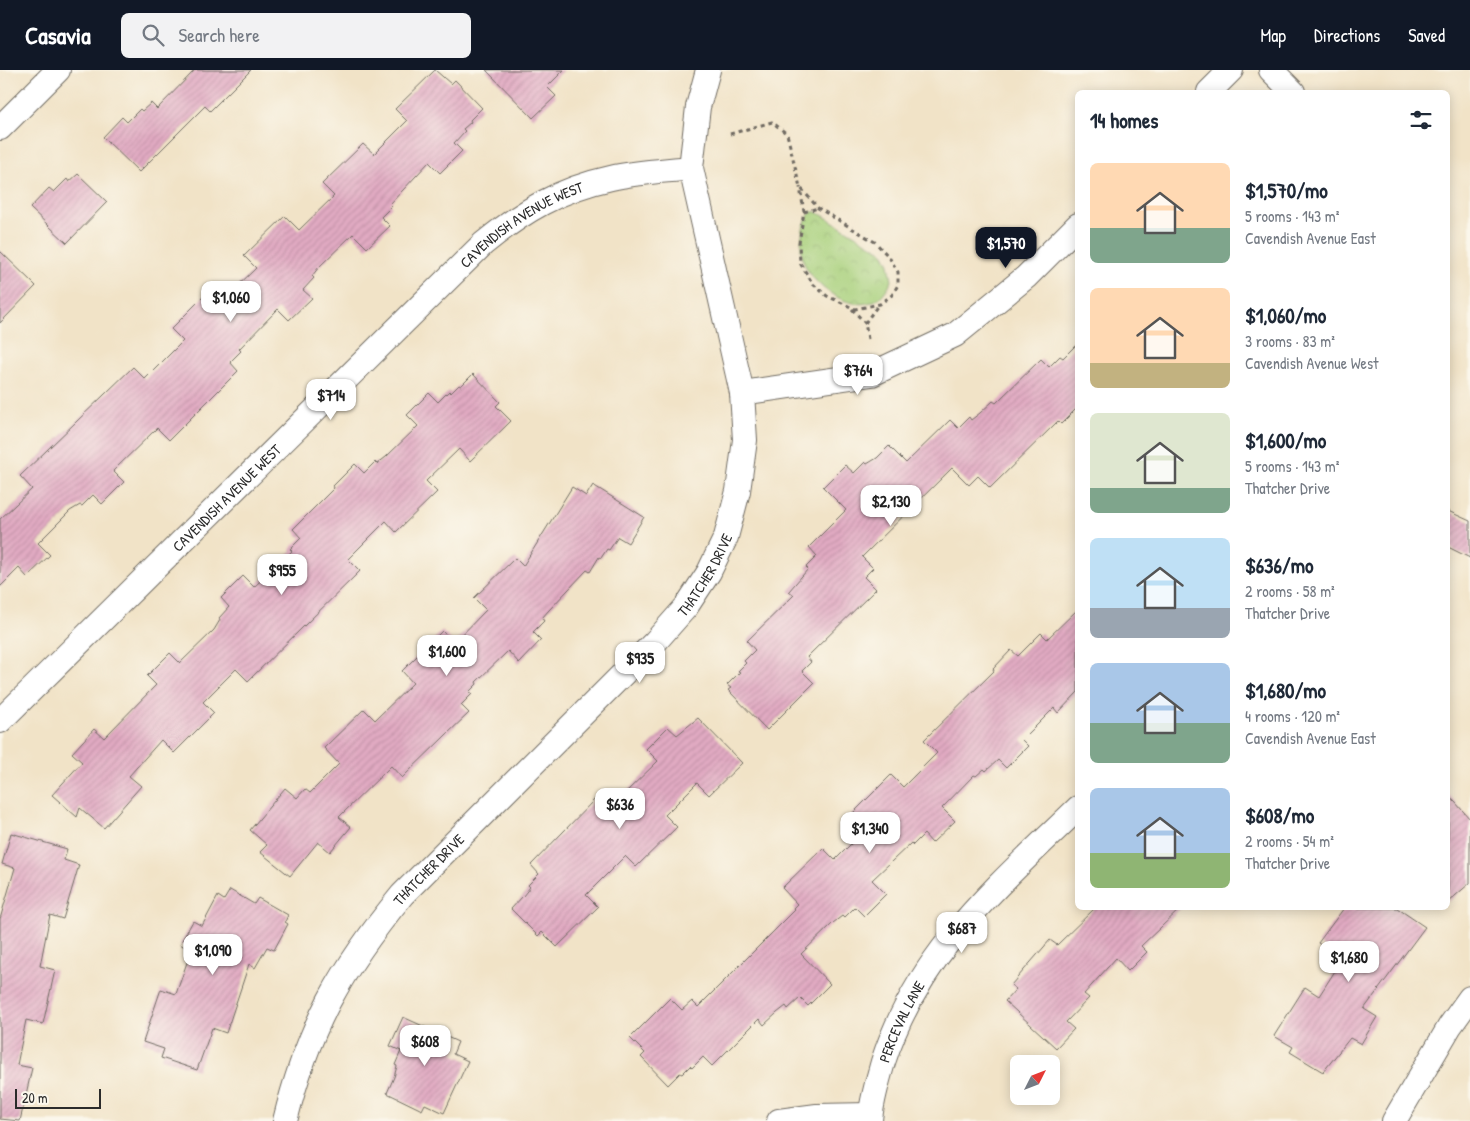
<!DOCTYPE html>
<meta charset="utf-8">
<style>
body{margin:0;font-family:"Patrick Hand",sans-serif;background:#f2f2f3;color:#1f2937;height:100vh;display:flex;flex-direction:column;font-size:19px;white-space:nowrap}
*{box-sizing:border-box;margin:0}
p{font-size:16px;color:#747a83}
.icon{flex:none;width:28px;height:28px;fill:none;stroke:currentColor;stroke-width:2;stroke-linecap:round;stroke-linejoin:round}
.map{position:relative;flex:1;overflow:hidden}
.sheet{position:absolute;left:1075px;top:20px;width:375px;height:820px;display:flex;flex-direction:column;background:#fff;border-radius:8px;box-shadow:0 2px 12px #0003}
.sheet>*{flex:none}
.needle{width:32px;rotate:48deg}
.tools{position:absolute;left:1010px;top:985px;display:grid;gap:10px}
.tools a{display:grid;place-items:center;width:50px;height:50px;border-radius:8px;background:#fff;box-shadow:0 2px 12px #0003;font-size:25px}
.scale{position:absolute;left:15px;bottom:12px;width:86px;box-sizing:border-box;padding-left:5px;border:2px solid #2b2b2b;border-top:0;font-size:14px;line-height:18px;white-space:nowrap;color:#2b2b2b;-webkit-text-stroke:4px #fbf7ec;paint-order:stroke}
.price{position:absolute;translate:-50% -42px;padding:0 11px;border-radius:10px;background:#fff;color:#222;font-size:16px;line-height:32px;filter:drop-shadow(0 1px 2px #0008)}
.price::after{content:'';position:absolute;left:50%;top:30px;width:15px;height:11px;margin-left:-8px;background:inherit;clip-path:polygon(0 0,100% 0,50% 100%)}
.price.on{background:#111827;color:#fff}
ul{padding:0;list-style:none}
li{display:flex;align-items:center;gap:15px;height:125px;padding:0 15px}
li span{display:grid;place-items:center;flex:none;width:140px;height:100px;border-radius:8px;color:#555}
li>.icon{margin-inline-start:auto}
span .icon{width:60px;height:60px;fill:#fffc;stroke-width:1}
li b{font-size:21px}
h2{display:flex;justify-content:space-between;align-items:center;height:60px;padding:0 15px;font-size:21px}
header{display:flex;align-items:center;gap:30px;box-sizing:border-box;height:70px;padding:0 25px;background:#111827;color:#fff}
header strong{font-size:24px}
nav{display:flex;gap:28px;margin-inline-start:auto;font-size:18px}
.search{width:350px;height:45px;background:#f2f2f3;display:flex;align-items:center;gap:12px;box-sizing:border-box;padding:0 18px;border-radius:8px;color:#747a83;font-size:19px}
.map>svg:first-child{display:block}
.park{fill:url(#park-crowns);stroke:#6a7e53}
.building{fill:url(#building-hatch)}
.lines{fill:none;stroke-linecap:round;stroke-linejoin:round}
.street-casing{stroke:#706b62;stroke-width:26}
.path{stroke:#706b62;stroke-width:3;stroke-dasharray:4 4;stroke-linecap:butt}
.street{stroke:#fff;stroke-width:24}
.labels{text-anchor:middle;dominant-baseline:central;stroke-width:4;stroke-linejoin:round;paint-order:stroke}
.street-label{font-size:15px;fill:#2b2b2b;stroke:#fbf7ec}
</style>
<header>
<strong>Casavia</strong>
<div class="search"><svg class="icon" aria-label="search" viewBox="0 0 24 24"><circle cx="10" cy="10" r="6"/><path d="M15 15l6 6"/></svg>Search here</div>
<nav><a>Map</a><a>Directions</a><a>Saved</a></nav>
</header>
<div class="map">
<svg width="1470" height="1051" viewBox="0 0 1470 1051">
<defs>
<pattern id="park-crowns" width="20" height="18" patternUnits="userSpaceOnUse" patternTransform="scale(1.25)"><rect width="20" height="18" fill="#a8d07b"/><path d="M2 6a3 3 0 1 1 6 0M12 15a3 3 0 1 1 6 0" fill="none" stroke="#91b36a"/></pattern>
<pattern id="building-hatch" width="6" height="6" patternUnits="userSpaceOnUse" patternTransform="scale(1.25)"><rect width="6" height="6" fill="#e1aac2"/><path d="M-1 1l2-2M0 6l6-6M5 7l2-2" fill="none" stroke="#c192a7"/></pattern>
</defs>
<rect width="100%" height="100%" fill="#fbf7ec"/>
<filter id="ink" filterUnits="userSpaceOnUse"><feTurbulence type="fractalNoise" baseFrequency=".02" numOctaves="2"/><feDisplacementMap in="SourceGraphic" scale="10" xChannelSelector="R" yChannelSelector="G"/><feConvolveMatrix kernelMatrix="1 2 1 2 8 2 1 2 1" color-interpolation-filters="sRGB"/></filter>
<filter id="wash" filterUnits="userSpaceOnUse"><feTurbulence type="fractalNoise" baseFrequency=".0096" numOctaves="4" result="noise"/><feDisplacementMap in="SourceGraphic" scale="20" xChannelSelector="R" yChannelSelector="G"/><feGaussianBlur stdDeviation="1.12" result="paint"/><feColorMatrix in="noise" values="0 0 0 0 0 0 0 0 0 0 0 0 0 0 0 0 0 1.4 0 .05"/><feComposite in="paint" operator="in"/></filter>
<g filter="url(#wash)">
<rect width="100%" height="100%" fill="#f1e3c7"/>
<path class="park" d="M811 142H817L883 182 889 194 892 211C887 218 883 227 874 231 849 243 810 214 803 190 800 181 801 168 803 159 805 153 807 147 811 142Z"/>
<g id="blocks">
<g class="building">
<polygon points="195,0 251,0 210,41 205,36 139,102 103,67 122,47 127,52 140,39 142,41 151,33 157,39"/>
<polygon points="435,0 451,14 455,10 482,38 470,50 471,52 463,59 465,61 454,73 462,81 440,103 429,92 390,134 392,136 381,147 390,156 367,178 353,164 319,197 312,206 314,208 303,220 312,228 289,250 278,239 239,279 241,281 230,292 238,301 169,370 157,358 113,401 124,412 102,434 93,425 82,436 80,435 70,441 38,473 50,485 27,507 19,498 0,517 0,449 32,419 20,406 133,297 145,309 183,271 171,259 212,218 223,230 256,198 244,186 285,146 299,160 334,126 322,114 363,74 374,84 407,51 395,39"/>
<polygon points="486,0 564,0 547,17 556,26 533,48"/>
<polygon points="78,104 107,132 67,173 30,138 49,118 54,122 67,109 69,112"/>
<polygon points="0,181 36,216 0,253"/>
<polygon points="1078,273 1078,337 1061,354 1058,351 990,418 978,406 969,415 952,398 862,487 873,498 864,507 876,519 807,587 811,592 802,601 814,613 767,660 728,620 731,618 727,615 740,602 738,601 746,593 744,591 755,580 747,571 794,525 789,521 808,499 806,497 817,486 809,477 846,440 823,417 845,395 854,403 865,392 867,394 877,388 889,376 906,393 950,350 958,358 969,347 971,350 980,343 993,331 996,333 1041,289 1049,297 1060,286 1063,288"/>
<polygon points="473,304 500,332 496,336 511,351 470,391 459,379 426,411 437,422 396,462 386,451 348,489 360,501 248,611 236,599 203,632 214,643 174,683 161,670 129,706 141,716 104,758 80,738 77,747 52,725 82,692 72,683 94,659 104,668 156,615 147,606 170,583 180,593 214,560 220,550 219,548 229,537 221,528 243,506 254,517 292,481 290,479 301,468 293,459 334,418 333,416 355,394 364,403 375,392 377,394 386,387 418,356 407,345 429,323 438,332 449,321 451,323 459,315 461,316"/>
<polygon points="593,415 644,447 628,473 618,467 609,480 607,479 601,488 599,487 590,502 587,500 549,540 542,548 544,551 533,562 541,570 519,593 508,581 476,612 477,614 469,622 472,624 461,635 469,643 446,665 402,708 391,696 339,747 351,757 330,782 318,772 290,806 260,782 267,775 250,760 285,718 297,728 305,719 310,723 339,694 324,678 364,639 375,650 413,613 402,601 442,561 454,573 486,540 474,528 515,488 523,496 572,417 586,426"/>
<polygon points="1448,441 1470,451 1470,488 1448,477"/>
<polygon points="1078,539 1078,622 1058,643 1054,638 1022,670 1028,676 1006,698 998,690 986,701 984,699 976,706 974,705 942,738 955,751 932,773 924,764 913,775 911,773 872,810 886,824 864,846 855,837 844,848 842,846 833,853 801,884 830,914 808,936 800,928 788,939 786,936 777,943 764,955 759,949 712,996 703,987 692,998 690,996 682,1004 680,1003 668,1015 641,987 645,983 630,968 670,928 682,940 692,931 698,937 795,840 793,838 797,834 782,818 823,778 835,790 865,760 851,745 891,705 903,717 937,683 924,670 994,601 993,599 1011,580 1018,586 1041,563 1047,569"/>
<polygon points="698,648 742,693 709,725 697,713 665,745 677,757 636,797 625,786 586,825 598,837 557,877 542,862 538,866 511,839 523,826 530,817 528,815 539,804 531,795 595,729 603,738 615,727 617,729 625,721 626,722 658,691 646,679 668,657 677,665"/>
<polygon points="1448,724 1470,749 1470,813 1448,832"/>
<polygon points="11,763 67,779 64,790 79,795 63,849 50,845 40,896 55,900 43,954 26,950 17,995 32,998 20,1051 0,1049 0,849 15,798 2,794"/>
<polygon points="230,820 254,834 258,828 288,845 285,852 288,854 274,880 267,877 255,898 249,894 226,963 212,958 197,1000 161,988 164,979 143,972 161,919 176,924 191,881 180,874 193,851 202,856 218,826 224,830"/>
<polygon points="1095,838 1181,838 1141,876 1147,882 1128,901 1116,888 1084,924 1089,928 1066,952 1074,959 1056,978 1005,931 1016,919 1011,915 1050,870 1057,875"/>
<polygon points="1344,838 1397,838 1425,857 1364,939 1377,947 1361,974 1350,968 1323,1002 1290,982 1293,977 1274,966 1305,917 1319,926 1342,890 1318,873"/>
<polygon points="403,947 458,972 453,984 468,991 444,1043 425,1034 422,1040 387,1023 394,1007 397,996 395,995 401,981 390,976"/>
</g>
</g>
</g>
<g filter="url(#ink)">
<use href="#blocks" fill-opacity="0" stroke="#706b62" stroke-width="1"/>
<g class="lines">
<defs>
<g id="street">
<polyline points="1271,0 1293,22"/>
<polyline points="1209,22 1231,0"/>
<polyline points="0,58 58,0"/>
<polyline points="742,323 872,304 955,265 1026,207 1078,155"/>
<path id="s1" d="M0 651 483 174C523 141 560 119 611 108 637 102 665 101 691 98"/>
<path id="s2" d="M285 1051C308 957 341 899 402 825L655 572 686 537 709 502 726 467 738 421 745 370 742 323 691 98 698 37 708 0"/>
<polyline points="779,1051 817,1046 870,1045"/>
<path id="s3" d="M870 1051C871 1032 878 1010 883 992 919 881 998 816 1078 738"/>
<polyline points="1394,1051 1450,956 1470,928"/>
</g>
</defs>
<use href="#street" class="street-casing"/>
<g class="path">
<polyline points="730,64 772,52 787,64 800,117 818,138 875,172 889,187 898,202 898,215 892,225 880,234 855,239 827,226 813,214 800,193 799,173 804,142 800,117"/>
<polyline points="804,142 818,138"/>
<polyline points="852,239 865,253"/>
<polyline points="868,269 865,253 878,235"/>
</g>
<use href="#street" class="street"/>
</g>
</g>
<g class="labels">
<g class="street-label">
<text stroke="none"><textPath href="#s1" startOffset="722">CAVENDISH AVENUE WEST</textPath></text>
<text stroke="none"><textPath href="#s1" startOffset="318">CAVENDISH AVENUE WEST</textPath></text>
<text stroke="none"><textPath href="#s2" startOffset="699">THATCHER DRIVE</textPath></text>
<text stroke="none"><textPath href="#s2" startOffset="294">THATCHER DRIVE</textPath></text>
<text stroke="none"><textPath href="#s3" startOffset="105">PERCEVAL LANE</textPath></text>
</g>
</g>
</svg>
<div class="tools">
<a><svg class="needle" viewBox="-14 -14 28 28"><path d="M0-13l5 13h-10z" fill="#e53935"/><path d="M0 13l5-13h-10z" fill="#747a83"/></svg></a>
</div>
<div class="scale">20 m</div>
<b class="price on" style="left:1006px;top:199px">$1,570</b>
<b class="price" style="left:231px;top:253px">$1,060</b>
<b class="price" style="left:858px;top:326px">$764</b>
<b class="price" style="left:331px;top:351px">$714</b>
<b class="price" style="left:891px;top:457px">$2,130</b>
<b class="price" style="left:282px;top:526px">$955</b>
<b class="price" style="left:447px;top:607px">$1,600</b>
<b class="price" style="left:640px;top:614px">$935</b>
<b class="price" style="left:620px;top:760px">$636</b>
<b class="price" style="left:870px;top:784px">$1,340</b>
<b class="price" style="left:962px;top:884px">$687</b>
<b class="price" style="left:213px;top:906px">$1,090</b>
<b class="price" style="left:1349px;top:913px">$1,680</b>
<b class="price" style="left:425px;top:997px">$608</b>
<section class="sheet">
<h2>14 homes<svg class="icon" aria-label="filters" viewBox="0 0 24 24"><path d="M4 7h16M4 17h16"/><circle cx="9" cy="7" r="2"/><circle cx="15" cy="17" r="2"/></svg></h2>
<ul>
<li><span style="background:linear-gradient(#ffd9b3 65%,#7fa58c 0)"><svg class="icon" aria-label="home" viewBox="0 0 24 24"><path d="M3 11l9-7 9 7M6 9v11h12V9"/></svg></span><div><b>$1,570/mo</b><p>5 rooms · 143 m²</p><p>Cavendish Avenue East</p></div></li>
<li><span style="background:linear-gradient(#ffd9b3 75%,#c2b280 0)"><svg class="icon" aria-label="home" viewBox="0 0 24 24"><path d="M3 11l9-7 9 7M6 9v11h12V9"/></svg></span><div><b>$1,060/mo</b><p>3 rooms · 83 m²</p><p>Cavendish Avenue West</p></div></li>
<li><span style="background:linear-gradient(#dfe7d0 75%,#7fa58c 0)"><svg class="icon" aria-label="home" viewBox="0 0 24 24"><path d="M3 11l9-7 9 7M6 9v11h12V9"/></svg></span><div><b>$1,600/mo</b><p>5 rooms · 143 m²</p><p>Thatcher Drive</p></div></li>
<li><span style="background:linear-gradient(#bfe0f5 70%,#9aa5b1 0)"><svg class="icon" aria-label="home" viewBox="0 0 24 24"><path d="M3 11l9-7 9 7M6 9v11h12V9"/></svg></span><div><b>$636/mo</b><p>2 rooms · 58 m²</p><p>Thatcher Drive</p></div></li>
<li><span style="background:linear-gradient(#a9c7e8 60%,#7fa58c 0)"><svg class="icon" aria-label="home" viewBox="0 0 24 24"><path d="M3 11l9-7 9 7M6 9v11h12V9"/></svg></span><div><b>$1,680/mo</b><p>4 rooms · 120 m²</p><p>Cavendish Avenue East</p></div></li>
<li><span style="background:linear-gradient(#a9c7e8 65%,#8fb573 0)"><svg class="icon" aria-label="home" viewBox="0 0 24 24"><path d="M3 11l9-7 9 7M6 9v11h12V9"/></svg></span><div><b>$608/mo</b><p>2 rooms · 54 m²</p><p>Thatcher Drive</p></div></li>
</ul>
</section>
</div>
